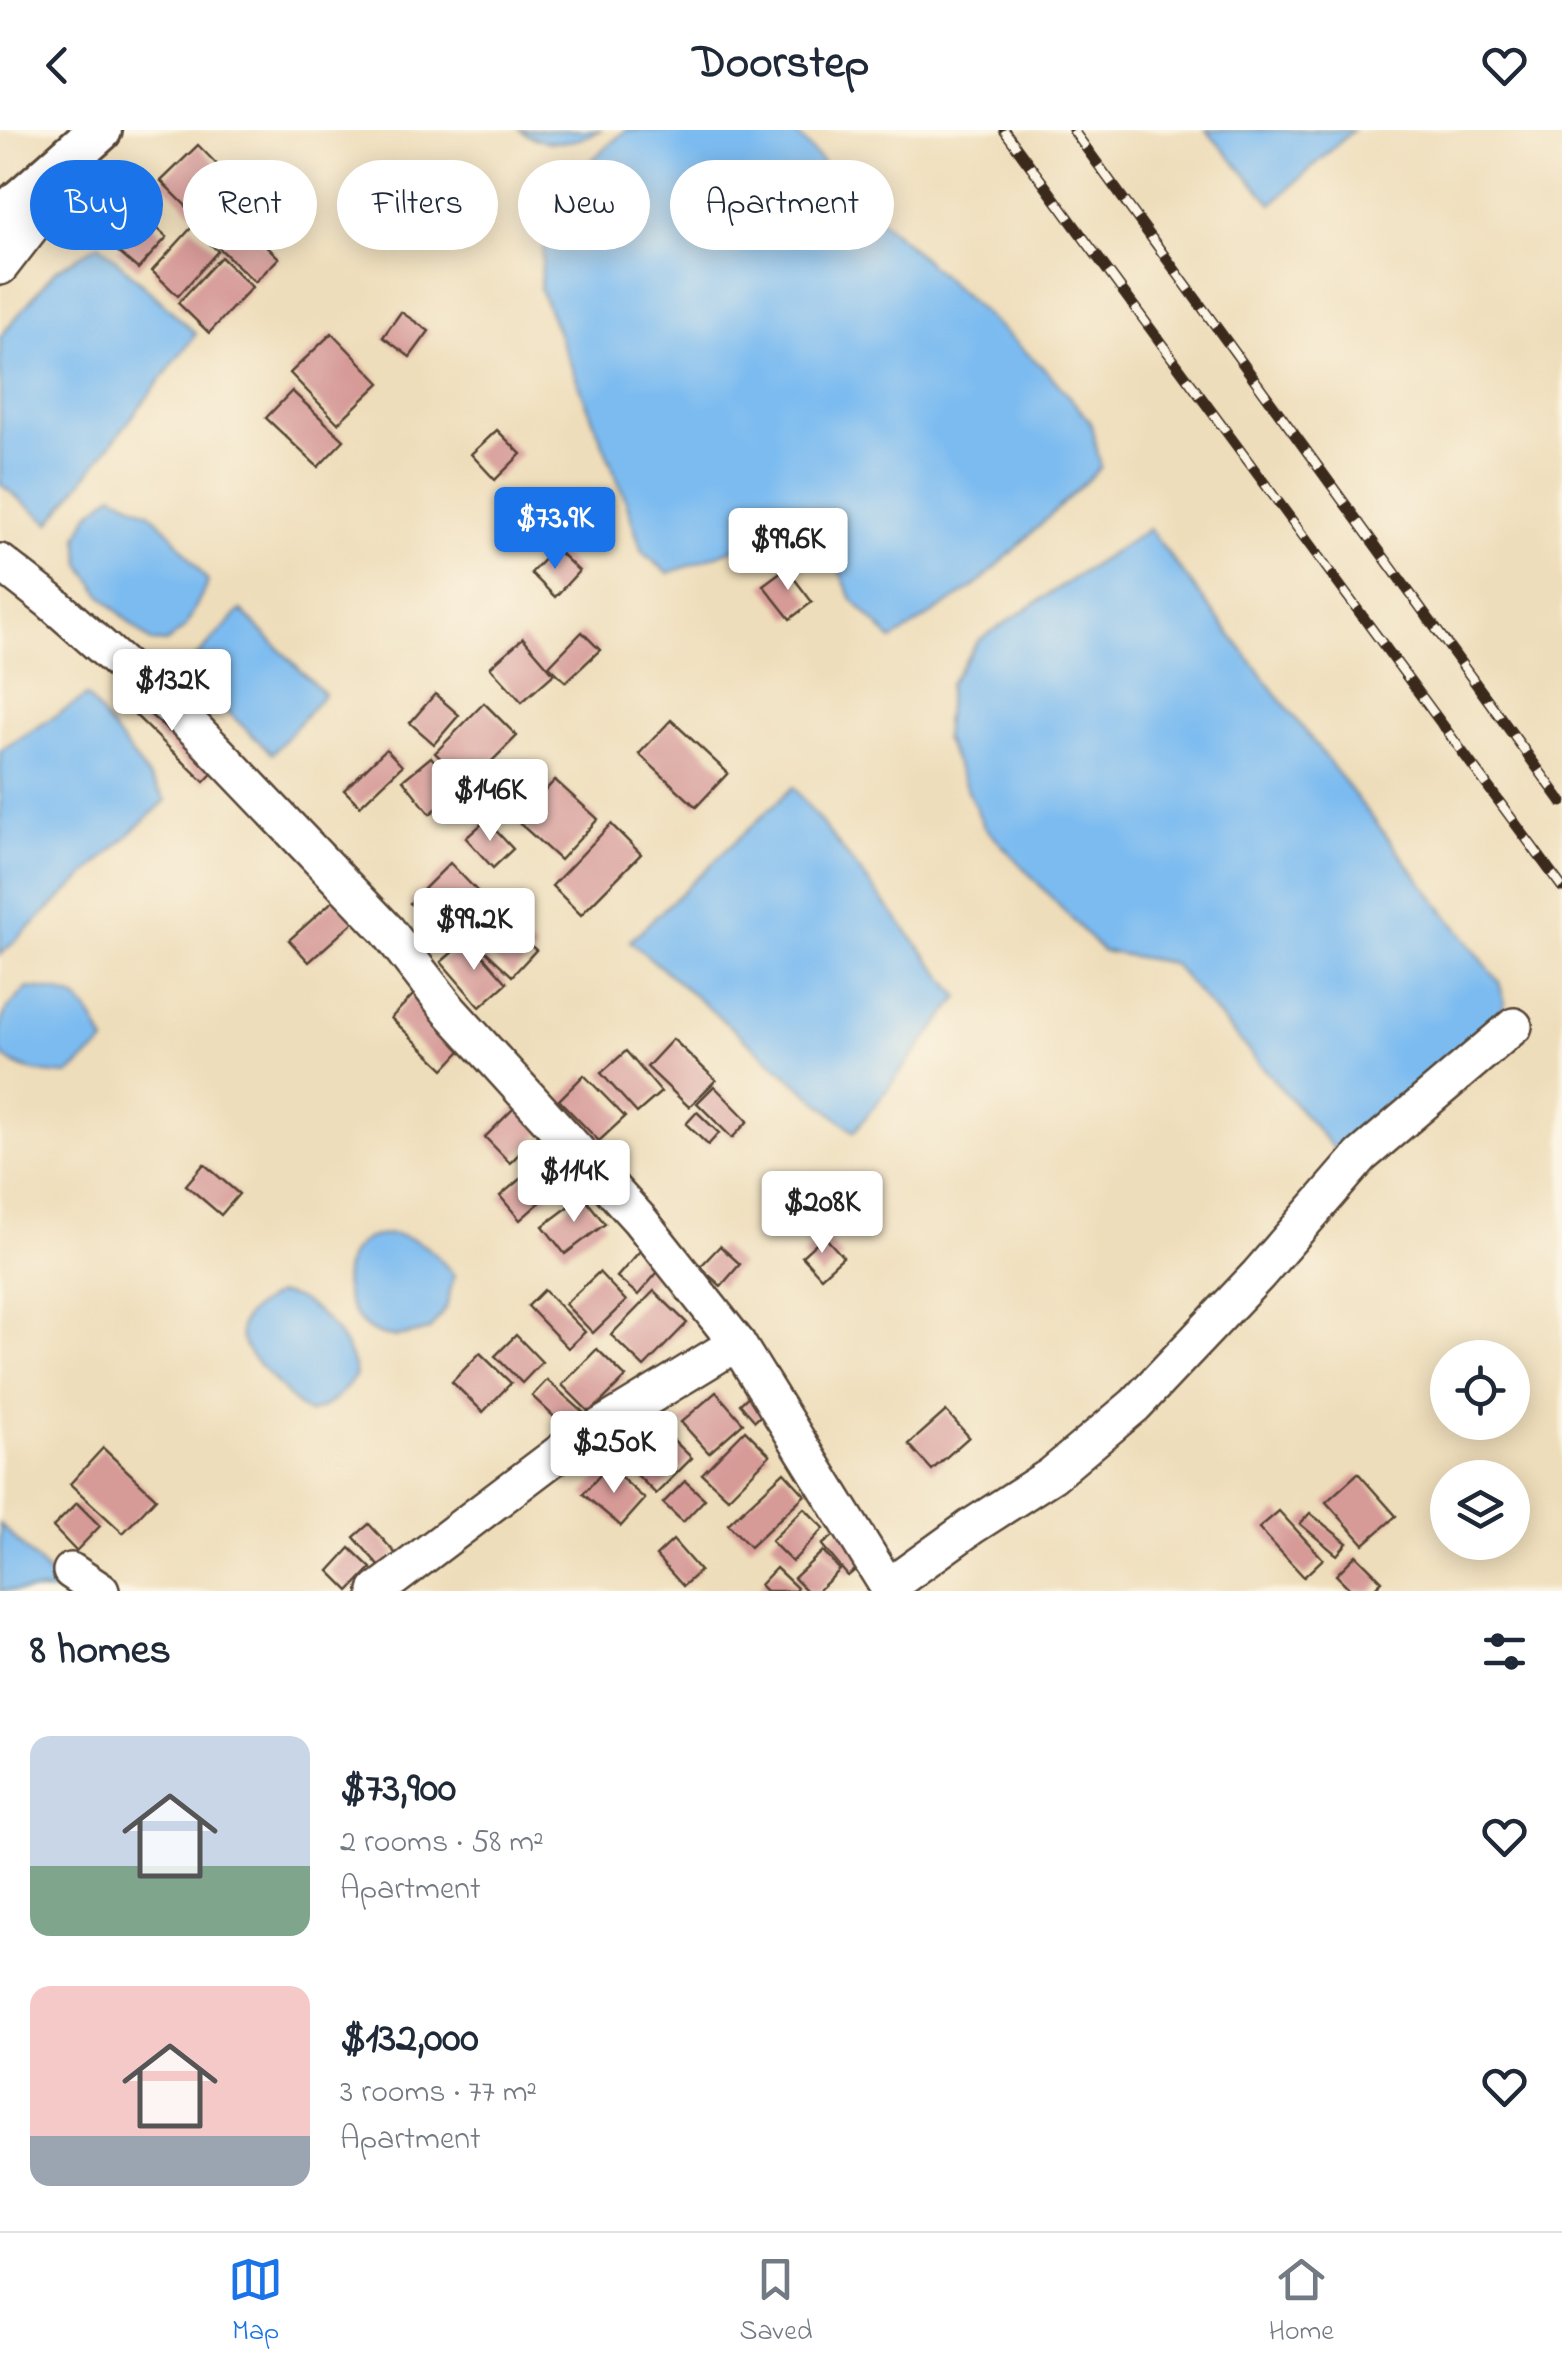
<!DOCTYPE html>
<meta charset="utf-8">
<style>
body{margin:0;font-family:"Indie Flower",sans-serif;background:#f6f6f7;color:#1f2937;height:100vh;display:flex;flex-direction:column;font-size:38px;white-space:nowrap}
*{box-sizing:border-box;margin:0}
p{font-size:32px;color:#747a83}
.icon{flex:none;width:55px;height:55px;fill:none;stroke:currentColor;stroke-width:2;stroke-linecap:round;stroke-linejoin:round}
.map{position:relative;height:1461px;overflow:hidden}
.sheet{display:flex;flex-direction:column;background:#fff;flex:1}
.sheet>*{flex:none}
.top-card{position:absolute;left:30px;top:30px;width:1000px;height:90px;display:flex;gap:20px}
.buttons{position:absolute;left:1430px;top:1210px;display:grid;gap:20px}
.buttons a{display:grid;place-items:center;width:100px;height:100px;border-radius:50%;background:#fff;box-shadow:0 5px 25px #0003;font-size:50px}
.price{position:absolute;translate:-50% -85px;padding:0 22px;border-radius:10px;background:#fff;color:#222;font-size:32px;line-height:65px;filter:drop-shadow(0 2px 5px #0008)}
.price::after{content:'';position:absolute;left:50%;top:60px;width:30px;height:22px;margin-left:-15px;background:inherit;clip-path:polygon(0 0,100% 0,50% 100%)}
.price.selected{background:#1a73e8;color:#fff}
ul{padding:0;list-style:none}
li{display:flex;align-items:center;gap:30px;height:250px;padding:0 30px}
li span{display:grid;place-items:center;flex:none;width:280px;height:200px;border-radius:20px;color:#555}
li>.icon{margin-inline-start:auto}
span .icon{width:120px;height:120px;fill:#fffc;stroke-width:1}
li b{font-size:42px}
h2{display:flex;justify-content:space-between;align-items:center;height:120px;padding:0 30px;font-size:42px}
.tag{padding:0 35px;border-radius:45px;background:#fff;box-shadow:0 5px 25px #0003;font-size:35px;line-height:90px}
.tag.selected{background:#1a73e8;color:#fff}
header{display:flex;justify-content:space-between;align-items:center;height:130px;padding:0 30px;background:#fff;font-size:45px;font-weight:700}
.tabs{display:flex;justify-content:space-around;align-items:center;height:140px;border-top:2px solid #e0e1e3;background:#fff;font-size:28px;color:#747a83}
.tabs a{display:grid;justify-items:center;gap:5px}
.tabs .selected{color:#1a73e8}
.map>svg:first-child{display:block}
.water{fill:#7cbbf0;stroke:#5c7287;stroke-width:2.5}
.building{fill:#d69a97}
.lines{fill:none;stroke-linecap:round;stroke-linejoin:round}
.minor-casing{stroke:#564535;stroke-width:40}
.major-casing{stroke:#564535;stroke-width:48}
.minor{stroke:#fff;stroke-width:35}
.major{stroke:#fff;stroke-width:42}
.rail-casing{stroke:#3b2a1e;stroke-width:11}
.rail{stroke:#fcf5e5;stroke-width:8;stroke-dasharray:22;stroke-linecap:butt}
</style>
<header><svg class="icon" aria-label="back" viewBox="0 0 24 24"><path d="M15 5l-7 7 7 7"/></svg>Doorstep<svg class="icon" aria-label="heart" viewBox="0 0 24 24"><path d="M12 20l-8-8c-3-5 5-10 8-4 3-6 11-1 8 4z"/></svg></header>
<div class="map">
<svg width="1562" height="1461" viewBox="0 0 1562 1461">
<rect width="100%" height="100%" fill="#fcf5e5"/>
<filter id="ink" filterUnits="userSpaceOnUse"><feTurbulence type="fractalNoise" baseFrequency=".01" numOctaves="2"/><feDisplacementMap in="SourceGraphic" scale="20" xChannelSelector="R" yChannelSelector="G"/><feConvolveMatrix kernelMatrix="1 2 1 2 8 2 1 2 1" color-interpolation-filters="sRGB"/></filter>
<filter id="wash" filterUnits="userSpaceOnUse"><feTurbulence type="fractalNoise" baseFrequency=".0048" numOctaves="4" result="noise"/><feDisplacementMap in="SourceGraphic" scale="40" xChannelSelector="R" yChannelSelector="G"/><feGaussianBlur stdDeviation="2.25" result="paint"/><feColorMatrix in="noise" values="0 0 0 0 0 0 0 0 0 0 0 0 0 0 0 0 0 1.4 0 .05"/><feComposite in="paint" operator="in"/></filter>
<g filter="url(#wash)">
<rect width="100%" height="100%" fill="#eeddba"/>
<g class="water">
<path d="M520 0H600C576 14 544 18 520 0Z"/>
<path d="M626 0H793L850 62 1048 242 1090 291 1101 337 978 454 892 510 852 469 834 429 798 394C754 409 712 429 668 443L642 422 625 368 540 159 548 68Z"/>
<polygon points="1206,0 1353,0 1272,74"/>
<polygon points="99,114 196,204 50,393 0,354 0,207 55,141"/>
<polygon points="113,364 150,383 171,403 208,452 185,498 166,513 151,512 128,491 102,466 81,434 78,407 89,384"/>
<polygon points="1149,399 1499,852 1505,873 1490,902 1341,1027 1172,833 1102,821 984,696 944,608 949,555 979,510"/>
<polygon points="241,480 324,564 272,624 184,540"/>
<polygon points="87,566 166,670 0,825 0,621"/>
<polygon points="793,657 959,867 854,1002 630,811"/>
<path d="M28 858C79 862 83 868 105 913L68 945C41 943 20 942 0 923 0 884 0 885 28 858Z"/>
<path d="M390 1104C423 1109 432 1120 454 1145L446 1178 429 1200C414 1203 397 1210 382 1205 343 1194 329 1132 366 1109 372 1106 383 1106 390 1104Z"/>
<path d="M277 1164C314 1166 349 1210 356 1245 342 1263 331 1277 308 1283 293 1274 285 1261 273 1249 236 1211 222 1194 277 1164Z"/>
<polygon points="0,1394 64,1459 63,1461 0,1461"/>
</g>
<g id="blocks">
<g class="building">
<polygon points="198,15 239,57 203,93 161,51"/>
<polygon points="147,89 167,107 138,139 117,121"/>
<polygon points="241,92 279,128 255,152 218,117"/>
<polygon points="192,97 218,121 178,166 152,141"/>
<polygon points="221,127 252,157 209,203 178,173"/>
<polygon points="401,182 429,201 410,227 383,207"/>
<polygon points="332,203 380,253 338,293 290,243"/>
<polygon points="292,261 344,310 318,337 266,288"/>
<polygon points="497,300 521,324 495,350 471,324"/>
<polygon points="555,418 579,441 555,467 531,443"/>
<polygon points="786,438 812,472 790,489 763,455"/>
<polygon points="582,502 600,520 566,552 549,536"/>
<polygon points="523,508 554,544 522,572 490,537"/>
<polygon points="139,555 221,634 204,652 123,573"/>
<polygon points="435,564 459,585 434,614 410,593"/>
<polygon points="484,573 517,606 468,655 435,623"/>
<polygon points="671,590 728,643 696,677 639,624"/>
<polygon points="386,619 402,636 360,676 344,660"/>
<polygon points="431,627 459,660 430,684 403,650"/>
<polygon points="555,650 598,689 560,730 517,691"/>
<polygon points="486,690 513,719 493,738 466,708"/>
<polygon points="611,694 641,724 581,785 552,756"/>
<polygon points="450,733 480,764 441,803 410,773"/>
<polygon points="335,769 355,791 309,832 289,810"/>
<polygon points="504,792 536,820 512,846 481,817"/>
<polygon points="468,809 507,853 480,877 441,832"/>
<polygon points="417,861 470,911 444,939 391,888"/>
<polygon points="673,909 716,950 689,977 647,937"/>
<polygon points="626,921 661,962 637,983 601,943"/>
<polygon points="584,945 625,987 599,1011 559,970"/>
<polygon points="714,956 748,991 732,1008 697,973"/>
<polygon points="516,976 542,1001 510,1033 485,1007"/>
<polygon points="697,982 719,1003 708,1015 686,994"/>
<polygon points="548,1025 568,1048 520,1090 500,1066"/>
<polygon points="204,1034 239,1064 221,1085 186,1055"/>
<polygon points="583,1066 605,1094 565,1124 543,1096"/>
<polygon points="824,1106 843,1127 821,1147 802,1126"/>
<polygon points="648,1112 668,1130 638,1165 617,1147"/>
<polygon points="720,1116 740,1134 721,1156 700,1137"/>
<polygon points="599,1142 626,1171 593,1203 565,1174"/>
<polygon points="544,1160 585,1202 568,1218 528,1176"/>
<polygon points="654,1161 687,1193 644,1237 611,1205"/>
<polygon points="516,1205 542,1232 522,1253 495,1226"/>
<polygon points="597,1219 626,1247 590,1283 562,1255"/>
<polygon points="480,1223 511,1253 483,1282 452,1252"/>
<polygon points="547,1250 583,1282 567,1299 532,1266"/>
<polygon points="755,1260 770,1277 755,1291 740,1274"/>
<polygon points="716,1262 743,1293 709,1323 681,1292"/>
<polygon points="946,1281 969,1307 932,1340 909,1314"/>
<polygon points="660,1297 692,1328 656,1364 625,1333"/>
<polygon points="745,1300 770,1325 728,1368 702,1344"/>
<polygon points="103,1318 156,1368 123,1403 70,1354"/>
<polygon points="608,1336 645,1369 621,1396 583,1364"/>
<polygon points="784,1342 805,1365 750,1417 728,1394"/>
<polygon points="1358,1343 1396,1386 1364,1414 1326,1372"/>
<polygon points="685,1351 705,1369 683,1392 663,1373"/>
<polygon points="77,1373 100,1396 76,1421 53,1397"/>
<polygon points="804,1378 824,1398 792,1432 771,1411"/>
<polygon points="1279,1381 1323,1429 1304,1447 1259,1398"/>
<polygon points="1310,1383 1347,1413 1337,1425 1300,1394"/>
<polygon points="369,1394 396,1424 381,1438 354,1407"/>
<polygon points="842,1399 867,1430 848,1446 822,1415"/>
<polygon points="673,1410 700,1441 683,1456 656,1426"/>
<polygon points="350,1418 371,1438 349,1461 329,1441"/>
<polygon points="823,1421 840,1440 818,1461 807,1461 794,1448"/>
<polygon points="1356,1425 1382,1451 1372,1461 1352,1461 1336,1445"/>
<polygon points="776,1438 797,1458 795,1461 766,1461 760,1455"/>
</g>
</g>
</g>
<g filter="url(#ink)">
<use href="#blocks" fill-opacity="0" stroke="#564535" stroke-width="2.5"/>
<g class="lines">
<defs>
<g id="minor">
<polyline points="0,137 79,35"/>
<polyline points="0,432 50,471 196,600 387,800 449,880 639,1089 737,1213 888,1457"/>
<polyline points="71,1441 101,1461"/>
<polyline points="377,1461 570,1315 737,1213"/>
<polyline points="890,1461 888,1457 971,1397 1052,1345 1135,1275 1258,1145 1361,1026 1514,896"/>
</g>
<polyline id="major" points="0,89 100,0"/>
</defs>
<use href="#minor" class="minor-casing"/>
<use href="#major" class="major-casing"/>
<use href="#minor" class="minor"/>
<use href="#major" class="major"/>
<defs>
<g id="rail">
<polyline points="1004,0 1562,757"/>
<polyline points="1073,0 1562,672"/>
</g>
</defs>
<use href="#rail" class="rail-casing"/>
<use href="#rail" class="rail"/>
</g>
</g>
</svg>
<div class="buttons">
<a><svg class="icon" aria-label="locate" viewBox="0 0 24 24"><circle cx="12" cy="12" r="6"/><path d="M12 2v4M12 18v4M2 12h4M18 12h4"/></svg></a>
<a><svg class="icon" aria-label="layers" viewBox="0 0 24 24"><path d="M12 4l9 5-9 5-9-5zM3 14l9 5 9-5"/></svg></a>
</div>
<b class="price selected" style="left:555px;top:442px">$73.9K</b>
<b class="price" style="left:788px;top:463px">$99.6K</b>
<b class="price" style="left:172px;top:604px">$132K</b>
<b class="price" style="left:490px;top:714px">$146K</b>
<b class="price" style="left:474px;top:843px">$99.2K</b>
<b class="price" style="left:574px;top:1095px">$114K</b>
<b class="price" style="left:822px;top:1126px">$208K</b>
<b class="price" style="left:614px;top:1366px">$250K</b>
<div class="top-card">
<a class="tag selected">Buy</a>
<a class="tag">Rent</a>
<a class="tag">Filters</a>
<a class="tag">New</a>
<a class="tag">Apartment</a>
</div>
</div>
<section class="sheet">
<h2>8 homes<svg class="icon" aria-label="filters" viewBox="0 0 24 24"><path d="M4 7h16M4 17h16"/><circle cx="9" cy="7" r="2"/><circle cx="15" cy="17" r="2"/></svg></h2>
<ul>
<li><span style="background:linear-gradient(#c9d6e8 65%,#7fa58c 0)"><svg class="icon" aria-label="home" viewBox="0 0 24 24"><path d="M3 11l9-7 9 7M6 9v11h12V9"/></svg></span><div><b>$73,900</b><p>2 rooms · 58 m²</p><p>Apartment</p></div><svg class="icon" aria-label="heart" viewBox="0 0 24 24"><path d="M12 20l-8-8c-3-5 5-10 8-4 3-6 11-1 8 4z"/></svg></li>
<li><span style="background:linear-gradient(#f6c9c9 75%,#9aa5b1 0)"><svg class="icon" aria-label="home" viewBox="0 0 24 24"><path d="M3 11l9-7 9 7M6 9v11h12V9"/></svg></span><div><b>$132,000</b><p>3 rooms · 77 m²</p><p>Apartment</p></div><svg class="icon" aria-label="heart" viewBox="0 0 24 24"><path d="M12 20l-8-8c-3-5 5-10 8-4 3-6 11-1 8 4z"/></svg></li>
</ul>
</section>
<nav class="tabs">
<a class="selected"><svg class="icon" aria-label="map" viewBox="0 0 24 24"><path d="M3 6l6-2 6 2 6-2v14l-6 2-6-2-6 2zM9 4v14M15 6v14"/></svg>Map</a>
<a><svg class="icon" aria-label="saved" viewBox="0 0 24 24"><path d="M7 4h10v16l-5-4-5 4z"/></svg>Saved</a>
<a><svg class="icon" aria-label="home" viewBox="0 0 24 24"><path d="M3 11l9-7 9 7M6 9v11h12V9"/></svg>Home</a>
</nav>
